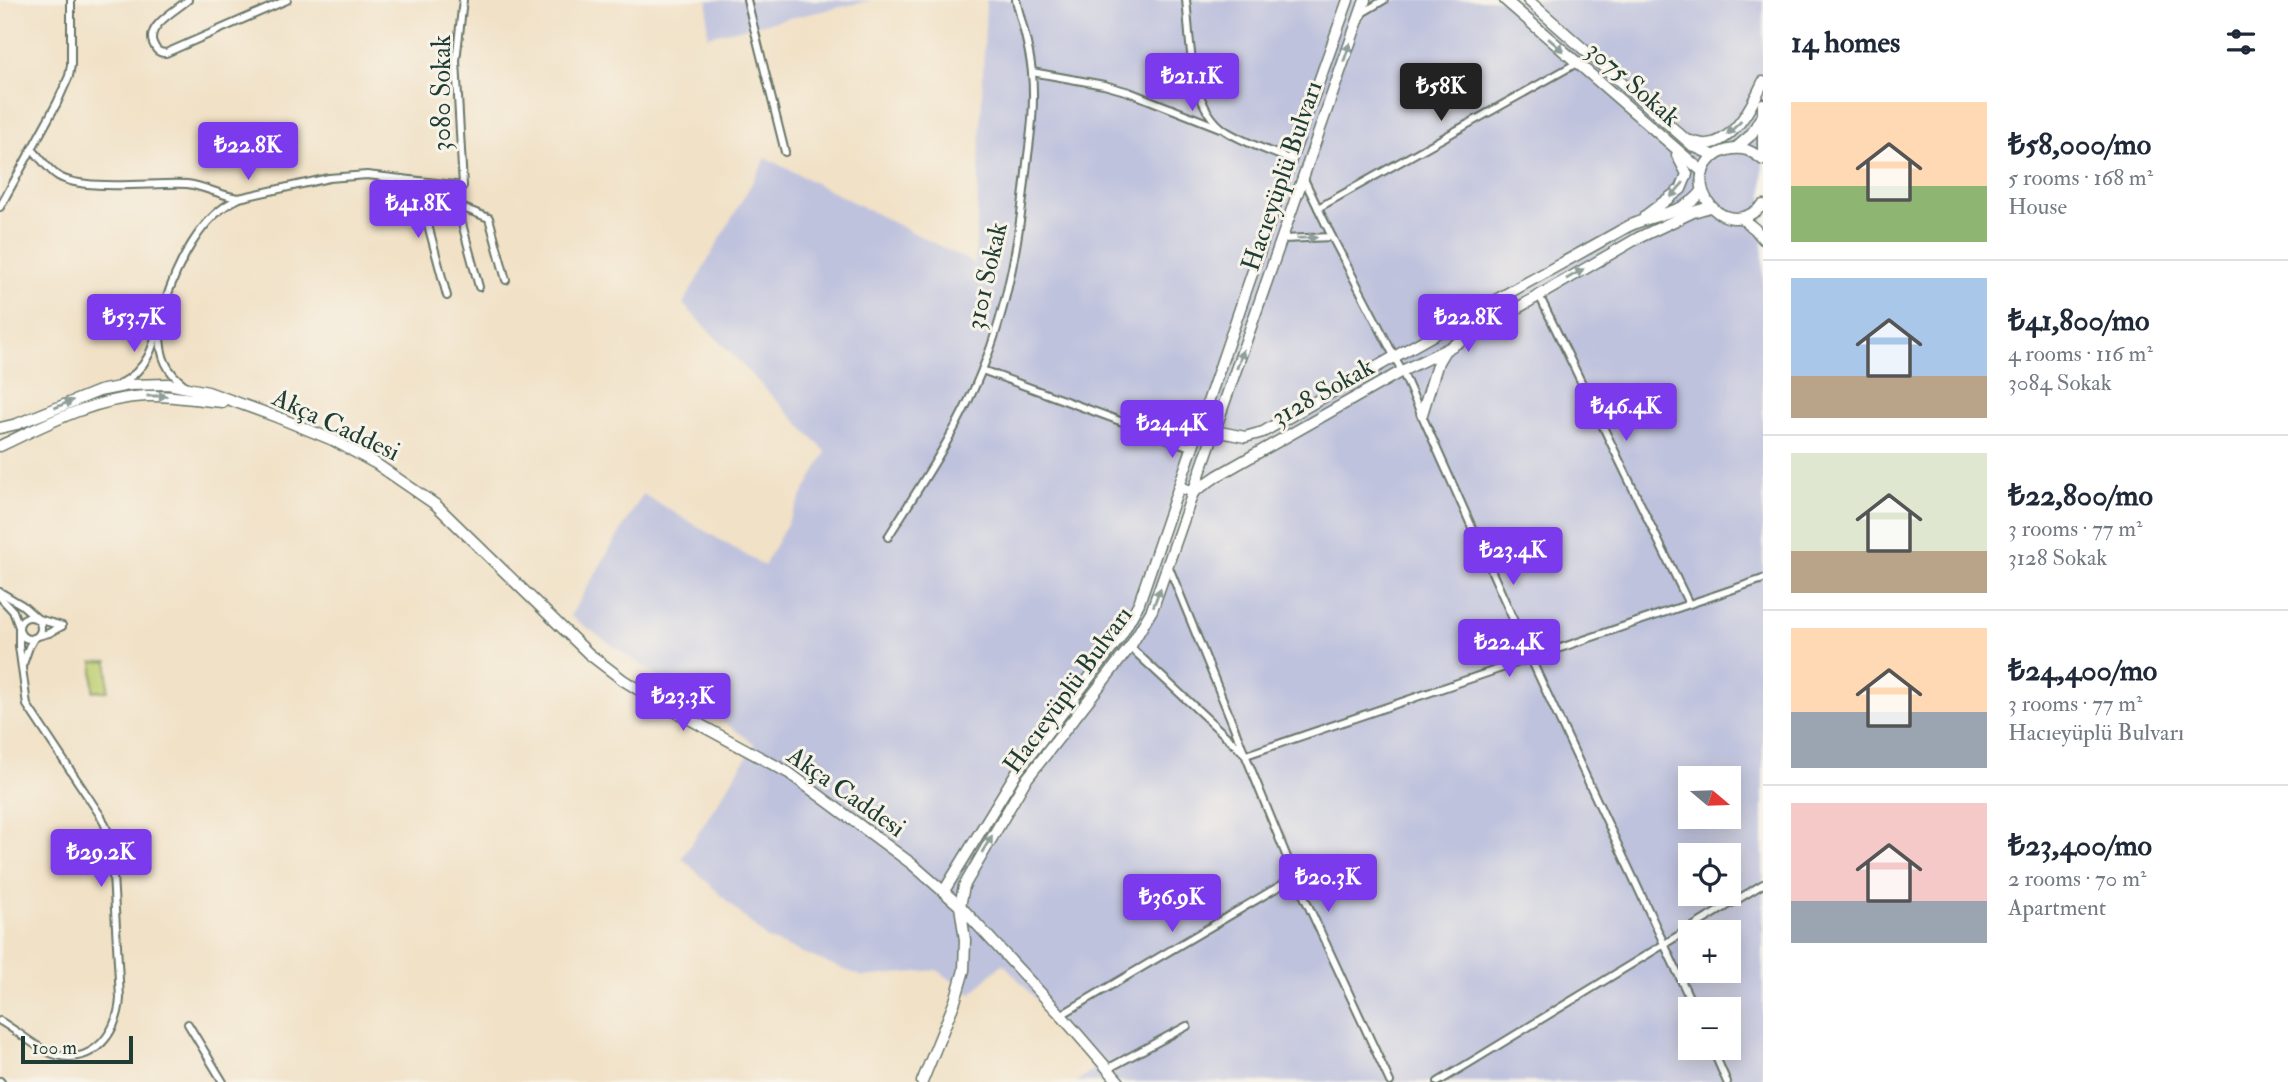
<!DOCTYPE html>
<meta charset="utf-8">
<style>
body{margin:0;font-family:"IM FELL Double Pica",serif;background:#f6f6f7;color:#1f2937;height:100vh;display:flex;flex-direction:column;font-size:26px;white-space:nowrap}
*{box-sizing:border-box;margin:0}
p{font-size:23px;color:#747a83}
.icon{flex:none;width:38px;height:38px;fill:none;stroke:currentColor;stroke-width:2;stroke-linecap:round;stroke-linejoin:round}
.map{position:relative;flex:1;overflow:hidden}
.panel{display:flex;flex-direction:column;background:#fff;width:525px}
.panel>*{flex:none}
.needle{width:46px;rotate:109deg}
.tools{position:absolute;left:1678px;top:766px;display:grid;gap:14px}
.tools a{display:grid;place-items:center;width:63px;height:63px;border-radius:0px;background:#fff;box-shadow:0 4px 18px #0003;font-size:35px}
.scale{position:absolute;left:21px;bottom:18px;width:112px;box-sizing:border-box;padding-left:7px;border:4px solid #1f3d34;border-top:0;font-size:19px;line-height:24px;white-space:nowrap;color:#1f3d34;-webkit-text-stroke:5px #f7f3e8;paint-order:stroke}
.price{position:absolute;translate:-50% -60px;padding:0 16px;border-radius:7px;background:#7c3aed;color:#fff;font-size:23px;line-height:46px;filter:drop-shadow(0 2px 4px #0008)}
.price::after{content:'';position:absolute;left:50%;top:42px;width:21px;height:16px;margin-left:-10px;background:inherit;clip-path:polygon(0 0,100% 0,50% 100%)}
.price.on{background:#222;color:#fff}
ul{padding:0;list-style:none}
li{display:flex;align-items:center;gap:21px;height:175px;padding:0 28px}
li+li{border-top:2px solid #e0e1e3}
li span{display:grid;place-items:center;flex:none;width:196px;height:140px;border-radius:0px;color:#555}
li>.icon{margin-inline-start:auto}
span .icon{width:84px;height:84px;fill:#fffc;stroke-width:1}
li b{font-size:30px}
h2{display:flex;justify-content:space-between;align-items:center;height:84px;padding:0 28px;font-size:30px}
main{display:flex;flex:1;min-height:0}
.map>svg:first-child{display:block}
.industrial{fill:#bfc2dd;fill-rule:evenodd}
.green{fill:#bfcd6f;stroke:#6f8552;stroke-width:2}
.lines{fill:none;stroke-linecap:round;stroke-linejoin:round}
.street-casing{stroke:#687667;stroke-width:10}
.secondary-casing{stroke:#687667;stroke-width:13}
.street{stroke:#fff;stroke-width:6}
.secondary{stroke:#fff;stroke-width:10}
.oneway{fill:#8f9e9a}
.labels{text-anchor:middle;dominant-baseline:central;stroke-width:6;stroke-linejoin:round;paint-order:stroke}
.street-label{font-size:26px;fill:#1f3d34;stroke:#f7f3e8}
</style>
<main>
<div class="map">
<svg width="1763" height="1082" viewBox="0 0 1763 1082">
<rect width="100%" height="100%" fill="#f7f3e8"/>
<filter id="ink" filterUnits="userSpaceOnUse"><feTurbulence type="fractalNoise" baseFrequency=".0143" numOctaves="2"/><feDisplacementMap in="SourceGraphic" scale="14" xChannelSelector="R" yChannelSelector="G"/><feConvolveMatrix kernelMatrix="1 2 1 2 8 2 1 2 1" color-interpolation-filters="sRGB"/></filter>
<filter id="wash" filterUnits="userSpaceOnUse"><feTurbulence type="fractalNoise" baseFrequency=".00686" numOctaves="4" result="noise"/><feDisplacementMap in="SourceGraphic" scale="28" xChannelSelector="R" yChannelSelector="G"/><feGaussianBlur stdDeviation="1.57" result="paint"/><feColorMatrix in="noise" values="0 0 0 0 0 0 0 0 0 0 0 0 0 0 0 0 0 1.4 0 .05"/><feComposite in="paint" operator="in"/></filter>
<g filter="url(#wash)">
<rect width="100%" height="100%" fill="#f1e1c6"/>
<g class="industrial">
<polygon points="708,0 873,0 707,36"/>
<path d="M986 0H1763V1082H1076L1097 1066 1003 963 971 994 937 970 863 977 767 939 682 858 755 744 570 616 643 494 764 566 826 452 683 304 766 158 975 264ZM1690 779H1729V817H1690ZM1690 856H1729V894H1690ZM1690 933H1729V971H1690ZM1690 1010H1729V1048H1690Z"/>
</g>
<polygon class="green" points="108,661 108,691 93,691 93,662"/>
</g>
<g filter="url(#ink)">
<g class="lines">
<defs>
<g id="street">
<path d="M188 0C176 10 146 26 153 43 156 50 158 53 166 53L287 0"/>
<polyline points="747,0 785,152"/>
<path d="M1186 0C1191 41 1188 106 1226 131 1245 143 1270 151 1291 160"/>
<polyline points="1362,13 1384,0"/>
<polyline points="1032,72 1104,85 1129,92 1220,128"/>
<path d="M32 149C40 157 48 170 58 176 84 192 155 182 187 184 205 186 221 196 239 198L329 178 367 175 463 186 456 61 463 0"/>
<polyline points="1303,177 1332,237 1402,371 1530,657 1695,1010"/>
<polyline points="403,179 419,191 447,296"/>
<polyline points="419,191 489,218 506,280"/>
<polyline points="457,205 479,287"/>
<polyline points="0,207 57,103 69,76 71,65 71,0"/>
<polyline points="1318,208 1577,63"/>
<polyline points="1282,239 1332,237"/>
<polyline points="1539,295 1689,604"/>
<path d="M160 333C160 356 166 372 186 386"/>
<polyline points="982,370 1193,448"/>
<path d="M120 384C154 366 155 336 165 303 176 267 201 215 238 199"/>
<path d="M888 537C922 483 958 430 982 370 1009 305 1020 233 1027 163 1031 134 1035 102 1032 73 1030 49 1022 24 1016 0"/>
<polyline points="1168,565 1295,877 1390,1082"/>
<polyline points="0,592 22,605 38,619 62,626"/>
<polyline points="0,597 13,611 19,627"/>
<circle cx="30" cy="628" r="11"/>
<polyline points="38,636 49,633 62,626"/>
<polyline points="1130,647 1244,753"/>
<polyline points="23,664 29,647 34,638"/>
<polyline points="1246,755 1763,579"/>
<polyline points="1061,1015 1295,877"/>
<path d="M0 1021C16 1030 30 1043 46 1051 87 1071 118 1037 120 998L111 839 102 818 27 705 19 646V631"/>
<polyline points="188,1024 223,1082"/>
<polyline points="1712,1048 1727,1082"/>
<polyline points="1109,1068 1187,1026"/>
<polyline points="0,1081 1,1082"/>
<polyline points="1438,1082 1763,884"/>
</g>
<g id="secondary">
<polyline points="1505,0 1703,172"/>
<polyline points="1528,0 1693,146 1715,156"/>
<polyline points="1763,104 1763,158"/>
<path d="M1690 141C1696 142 1702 145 1707 144 1735 142 1753 103 1763 82"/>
<polyline points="1736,148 1751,135 1760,119"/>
<path d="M1763 160C1752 151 1743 146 1728 150 1671 165 1717 250 1763 205"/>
<polyline points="1645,216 1681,189 1687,174 1677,155"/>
<polyline points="1741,218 1755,229 1763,239"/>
<polyline points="1422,414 1438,362 1444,352"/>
<polyline points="0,428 17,424 99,391 129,385 168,384 208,392 277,417 333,440 375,463 436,505 589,654 623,680 660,703 789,773 912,864 960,906 1061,1015 1119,1082"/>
<path d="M1200 428 1245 437 1263 432C1383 362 1505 295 1627 227 1650 214 1687 214 1702 191"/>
<path d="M0 446C46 424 95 398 147 396 172 395 197 400 222 402"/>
<polyline points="1179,487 1194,492 1217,476 1402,371 1447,349 1638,238 1693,212 1710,207"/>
<polyline points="944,891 1016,773 1119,639 1139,603 1291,160 1348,0"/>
<polyline points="922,1082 955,1001 964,970 965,940 960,906 964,886 1025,781 1130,647 1152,610 1365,0"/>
</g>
</defs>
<use href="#street" class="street-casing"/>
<use href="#secondary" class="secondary-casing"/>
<use href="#street" class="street"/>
<use href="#secondary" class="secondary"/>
</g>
<defs><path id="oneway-solid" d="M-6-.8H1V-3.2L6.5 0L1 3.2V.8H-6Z" transform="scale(1.75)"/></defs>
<g class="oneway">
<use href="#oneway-solid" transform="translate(1556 45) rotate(41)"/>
<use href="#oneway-solid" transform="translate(1347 52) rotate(-71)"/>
<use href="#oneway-solid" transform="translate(1734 128) rotate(137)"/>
<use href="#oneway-solid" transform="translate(1677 190) rotate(131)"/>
<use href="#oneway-solid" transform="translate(1307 238) rotate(-2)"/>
<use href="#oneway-solid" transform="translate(1575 274) rotate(-30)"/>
<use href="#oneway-solid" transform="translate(1240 359) rotate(-71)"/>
<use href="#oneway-solid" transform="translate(157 396)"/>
<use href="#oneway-solid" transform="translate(64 404) rotate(-23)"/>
<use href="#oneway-solid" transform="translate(1157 597) rotate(-69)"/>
<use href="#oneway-solid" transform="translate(987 844) rotate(-59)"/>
</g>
</g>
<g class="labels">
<g class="street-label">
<text transform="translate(1633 84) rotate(41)">3075 Sokak</text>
<text transform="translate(442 93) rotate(-90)">3080 Sokak</text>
<text transform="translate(1282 176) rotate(-71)">Hacıeyüplü Bulvarı</text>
<text transform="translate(987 276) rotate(-77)">3101 Sokak</text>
<text transform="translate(1323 392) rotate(-29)">3128 Sokak</text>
<text transform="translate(336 425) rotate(25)">Akça Caddesi</text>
<text transform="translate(1068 690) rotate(-54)">Hacıeyüplü Bulvarı</text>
<text transform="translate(846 792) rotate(35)">Akça Caddesi</text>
</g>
</g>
</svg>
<div class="tools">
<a><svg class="needle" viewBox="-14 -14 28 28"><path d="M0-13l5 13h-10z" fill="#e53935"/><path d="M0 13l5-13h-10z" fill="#747a83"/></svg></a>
<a><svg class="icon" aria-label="locate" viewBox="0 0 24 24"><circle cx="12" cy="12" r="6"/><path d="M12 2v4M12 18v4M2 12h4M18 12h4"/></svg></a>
<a>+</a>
<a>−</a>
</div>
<div class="scale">100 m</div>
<b class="price" style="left:1192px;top:113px">₺21.1K</b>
<b class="price on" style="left:1441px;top:123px">₺58K</b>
<b class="price" style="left:248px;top:182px">₺22.8K</b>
<b class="price" style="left:418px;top:240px">₺41.8K</b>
<b class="price" style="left:134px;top:354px">₺53.7K</b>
<b class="price" style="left:1468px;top:354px">₺22.8K</b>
<b class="price" style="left:1626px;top:443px">₺46.4K</b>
<b class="price" style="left:1172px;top:460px">₺24.4K</b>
<b class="price" style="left:1513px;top:587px">₺23.4K</b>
<b class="price" style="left:1509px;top:679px">₺22.4K</b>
<b class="price" style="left:683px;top:733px">₺23.3K</b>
<b class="price" style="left:101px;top:889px">₺29.2K</b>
<b class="price" style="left:1328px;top:914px">₺20.3K</b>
<b class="price" style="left:1172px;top:934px">₺36.9K</b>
</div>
<section class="panel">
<h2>14 homes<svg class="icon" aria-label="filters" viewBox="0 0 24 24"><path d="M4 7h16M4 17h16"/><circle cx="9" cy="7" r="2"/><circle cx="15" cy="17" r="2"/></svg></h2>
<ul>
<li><span style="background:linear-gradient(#ffd9b3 60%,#8fb573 0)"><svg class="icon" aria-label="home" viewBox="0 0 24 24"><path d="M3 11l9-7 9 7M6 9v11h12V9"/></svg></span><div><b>₺58,000/mo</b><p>5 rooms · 168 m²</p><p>House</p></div></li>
<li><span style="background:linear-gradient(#a9c7e8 70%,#b9a48a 0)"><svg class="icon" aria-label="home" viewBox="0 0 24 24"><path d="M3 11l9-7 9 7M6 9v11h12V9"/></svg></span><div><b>₺41,800/mo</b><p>4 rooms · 116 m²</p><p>3084 Sokak</p></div></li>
<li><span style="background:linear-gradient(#dfe7d0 70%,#b9a48a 0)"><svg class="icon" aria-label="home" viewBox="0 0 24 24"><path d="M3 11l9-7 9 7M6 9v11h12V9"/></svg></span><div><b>₺22,800/mo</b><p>3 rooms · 77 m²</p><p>3128 Sokak</p></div></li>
<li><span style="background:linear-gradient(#ffd9b3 60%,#9aa5b1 0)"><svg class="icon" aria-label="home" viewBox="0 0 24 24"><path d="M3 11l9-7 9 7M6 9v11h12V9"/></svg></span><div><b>₺24,400/mo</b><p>3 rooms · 77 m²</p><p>Hacıeyüplü Bulvarı</p></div></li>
<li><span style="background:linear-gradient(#f6c9c9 70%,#9aa5b1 0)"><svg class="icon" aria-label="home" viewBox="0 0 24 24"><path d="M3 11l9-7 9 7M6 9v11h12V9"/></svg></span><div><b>₺23,400/mo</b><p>2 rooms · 70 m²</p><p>Apartment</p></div></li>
</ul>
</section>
</main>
